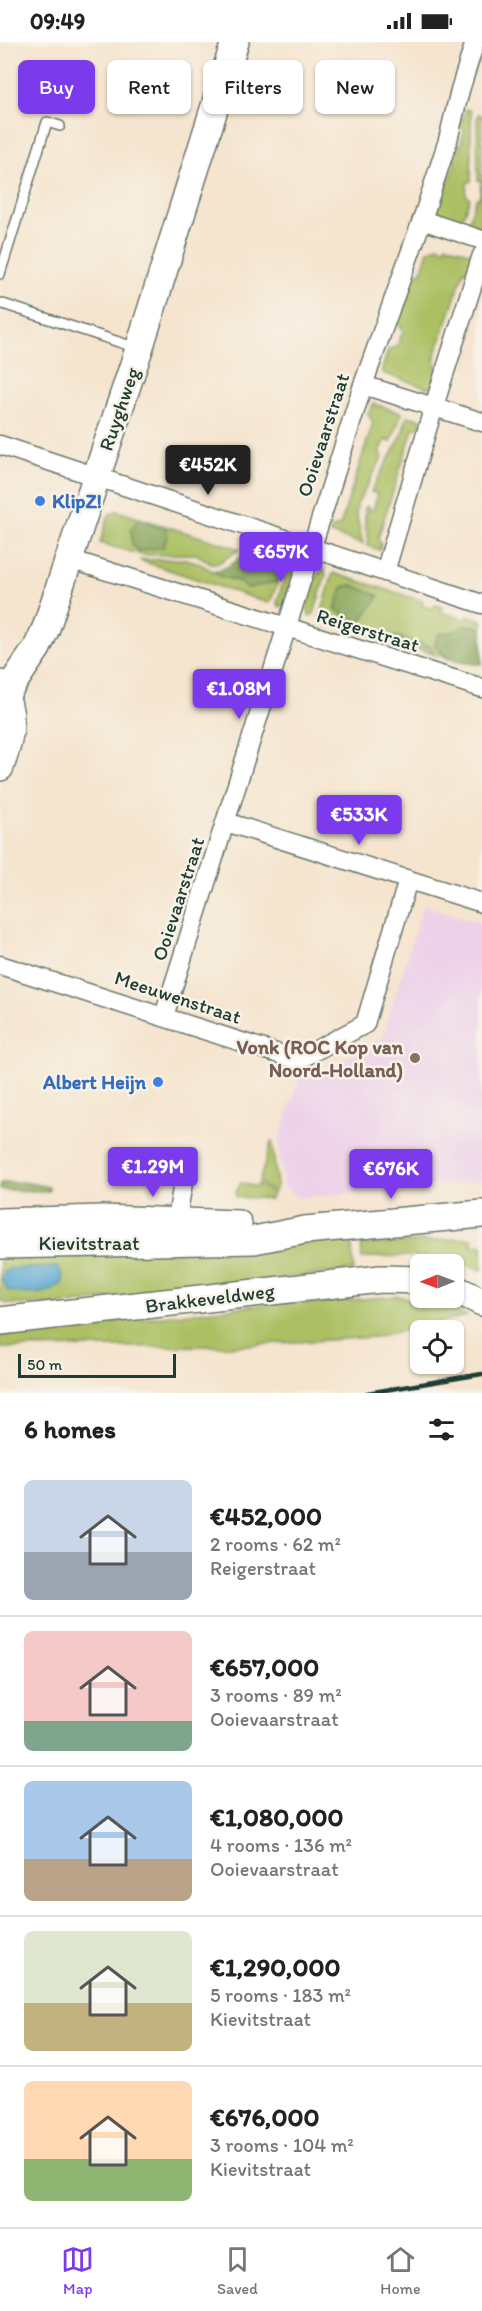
<!DOCTYPE html>
<meta charset="utf-8">
<style>
body{margin:0;font-family:Itim,sans-serif;background:#f6f6f6;color:#222;height:100vh;display:flex;flex-direction:column;font-size:22px;white-space:nowrap}
*{box-sizing:border-box;margin:0}
p{font-size:20px;color:#767676}
.icon{flex:none;width:33px;height:33px;fill:none;stroke:currentColor;stroke-width:2;stroke-linecap:round;stroke-linejoin:round}
.map{position:relative;height:1351px;overflow:hidden}
.panel{display:flex;flex-direction:column;background:#fff;flex:1}
.panel>*{flex:none}
.top-card{position:absolute;left:18px;top:18px;width:447px;height:54px;display:flex;gap:12px}
.needle{width:39px;rotate:269deg}
.tools{position:absolute;left:410px;top:1212px;display:grid;gap:12px}
.tools a{display:grid;place-items:center;width:54px;height:54px;border-radius:9px;background:#fff;box-shadow:0 2px 4px #0004;font-size:30px}
.scale{position:absolute;left:18px;bottom:15px;width:158px;box-sizing:border-box;padding-left:6px;border:3px solid #1f3d34;border-top:0;font-size:16px;line-height:21px;white-space:nowrap;color:#1f3d34;-webkit-text-stroke:4px #f7f3e8;paint-order:stroke}
.price{position:absolute;translate:-50% -51px;padding:0 14px;border-radius:6px;background:#7c3aed;color:#fff;font-size:20px;line-height:39px;filter:drop-shadow(0 2px 3px #0008)}
.price::after{content:'';position:absolute;left:50%;top:36px;width:18px;height:14px;margin-left:-9px;background:inherit;clip-path:polygon(0 0,100% 0,50% 100%)}
.price.current{background:#222;color:#fff}
ul{padding:0;list-style:none}
li{display:flex;align-items:center;gap:18px;height:150px;padding:0 24px}
li+li{border-top:2px solid #e0e0e0}
li span{display:grid;place-items:center;flex:none;width:168px;height:120px;border-radius:9px;color:#555}
li>.icon{margin-inline-start:auto}
span .icon{width:72px;height:72px;fill:#fffc;stroke-width:1}
li b{font-size:26px}
h2{display:flex;justify-content:space-between;align-items:center;height:72px;padding:0 24px;font-size:26px}
.pill{padding:0 21px;border-radius:9px;background:#fff;box-shadow:0 2px 4px #0004;font-size:21px;line-height:54px}
.pill.current{background:#7c3aed;color:#fff}
.status{display:flex;justify-content:space-between;align-items:center;height:42px;padding:0 30px;background:#fff;direction:ltr}
.status svg{height:16px;fill:currentColor}
.tabs{display:flex;justify-content:space-around;align-items:center;height:84px;border-top:2px solid #e0e0e0;background:#fff;font-size:16px;color:#767676}
.tabs a{display:grid;justify-items:center;gap:3px}
.tabs .current{color:#7c3aed}
.map>svg:first-child{display:block}
.built{fill:#edd1e9}
.green{fill:#acc064;stroke:#667e4c;stroke-width:1.5;fill-rule:evenodd}
.forest{fill:#89a65a;stroke:#547247;stroke-width:1.5}
.water{fill:#54a6cf;stroke:#3a7282;stroke-width:1.5}
.lines{fill:none;stroke-linecap:round;stroke-linejoin:round}
.lane-casing{stroke:#6a776a;stroke-width:12}
.street-casing{stroke:#6a776a;stroke-width:21}
.secondary-casing{stroke:#6a776a;stroke-width:30}
.lane{stroke:#fff;stroke-width:9}
.street{stroke:#fff;stroke-width:18}
.secondary{stroke:#fff;stroke-width:27}
.rail{stroke:#1f3d34;stroke-width:4.5}
.shop-dot{fill:#3f7fe0;stroke:#f7f3e8;stroke-width:2}
.education-dot{fill:#8d6e63;stroke:#f7f3e8;stroke-width:2}
.labels{text-anchor:middle;dominant-baseline:central;stroke-width:5;stroke-linejoin:round;paint-order:stroke}
.street-label{font-size:20px;fill:#1f3d34;stroke:#f7f3e8}
.shop-label{font-size:20px;font-weight:bold;fill:#366cbe;stroke:#f7f3e8;text-anchor:start}
.education-label{font-size:20px;font-weight:bold;fill:#785e54;stroke:#f7f3e8;text-anchor:end}
</style>
<div class="status"><b>09:49</b><svg viewBox="0 0 49 12"><path d="M0 12V9h3v3zM5 12V6h3v6zM10 12V3h3v9zM15 12V0h3v12zM26 1h20v11H26zM47 4h2v5h-2z"/></svg></div>
<div class="map">
<svg width="482" height="1351" viewBox="0 0 482 1351">
<rect width="100%" height="100%" fill="#f7f3e8"/>
<filter id="ink" filterUnits="userSpaceOnUse"><feTurbulence type="fractalNoise" baseFrequency=".0167" numOctaves="2"/><feDisplacementMap in="SourceGraphic" scale="12" xChannelSelector="R" yChannelSelector="G"/><feConvolveMatrix kernelMatrix="1 2 1 2 8 2 1 2 1" color-interpolation-filters="sRGB"/></filter>
<filter id="wash" filterUnits="userSpaceOnUse"><feTurbulence type="fractalNoise" baseFrequency=".008" numOctaves="4" result="noise"/><feDisplacementMap in="SourceGraphic" scale="24" xChannelSelector="R" yChannelSelector="G"/><feGaussianBlur stdDeviation="1.35" result="paint"/><feColorMatrix in="noise" values="0 0 0 0 0 0 0 0 0 0 0 0 0 0 0 0 0 1.4 0 .05"/><feComposite in="paint" operator="in"/></filter>
<g filter="url(#wash)">
<rect width="100%" height="100%" fill="#f5e4ce"/>
<polygon class="built" points="423,863 482,882 482,1139 299,1156 283,1144 278,1101 300,1035 310,1037 382,997"/>
<g class="green">
<polygon points="466,67 471,69 471,139 467,141 466,153 470,156 461,179 433,169 442,139 450,136 455,119 450,114 452,109 459,107 464,90 460,82"/>
<polygon points="478,72 482,73 482,186 468,181 476,157 480,154 481,139 478,138 477,79"/>
<polygon points="446,203 472,211 473,225 464,229 434,317 439,330 432,345 428,346 382,331 382,328 388,308 398,304 403,288 397,280 413,232 421,231 428,209 438,204 445,207"/>
<polygon points="374,362 402,371 391,400 386,398 379,411 383,414 357,462 356,471 363,502 330,492 332,486 340,484 373,381 368,371"/>
<polygon points="407,374 421,377 421,384 413,387 378,496 381,503 380,508 367,504 369,498 365,485 365,465 368,465 369,469 373,467 377,455 376,450 372,451 371,449 402,393"/>
<path d="M117 469 240 507 217 522 211 521 196 512 142 513 100 501 109 473ZM144 478 151 483 166 487 167 495 163 505 139 509Z"/>
<path d="M185 517C199 519 209 528 222 534 232 539 238 538 249 546L278 539 271 559 268 561 139 518Z"/>
<polygon points="293,518 296,523 284,562 280,565 277,561 288,521"/>
<path d="M324 527 326 532 314 572 309 574C304 563 313 534 324 527Z"/>
<path d="M333 531 423 559 422 564 433 567 435 563 442 565 441 570 467 578 468 574 482 578V587C465 580 467 585 453 590 443 594 436 590 435 603L447 616 432 612V606L429 604 396 594 388 597 320 576ZM352 543 379 554 364 573 347 574 336 567 343 545Z"/>
<polygon points="272,1098 277,1144 274,1150 259,1140"/>
<polygon points="241,1141 257,1145 258,1142 273,1152 271,1157 236,1155 236,1150"/>
<polygon points="351,1194 354,1228 57,1263 8,1262 0,1259 0,1211"/>
<path d="M472 1196V1204L482 1203V1228C443 1211 403 1213 362 1216L361 1203Z"/>
<polygon points="398,1254 450,1266 467,1274 375,1295 232,1304 0,1306 0,1293 302,1258 304,1262"/>
</g>
<g class="forest">
<polygon points="144,478 151,483 167,487 167,495 163,505 139,509 132,503 131,488 137,479"/>
<path d="M247 509 283 522 278 539 249 546 243 544 238 538 222 535 212 529C228 527 236 520 247 509Z"/>
<path d="M352 543 379 554C373 563 366 571 359 582L335 567 343 545Z"/>
<path d="M462 584H475L482 587V622C463 622 446 620 435 603L438 593 456 589Z"/>
<polygon points="391,594 429,604 432,606 432,612 388,597"/>
<polygon points="24,1140 49,1145 49,1149 0,1148 0,1141"/>
</g>
<path class="water" d="M57 1225 62 1232 63 1240C52 1254 25 1253 8 1249L2 1238 4 1231 8 1227Z"/>
</g>
<g filter="url(#ink)">
<g class="lines">
<defs>
<g id="lane">
<polyline points="0,232 47,80 60,84"/>
<polyline points="0,261 137,306"/>
</g>
<g id="street">
<polyline points="422,178 482,198"/>
<polyline points="363,343 482,380"/>
<polyline points="0,403 482,562"/>
<polyline points="69,517 482,646"/>
<polyline points="385,530 434,364 482,213"/>
<polyline points="226,780 482,861"/>
<polyline points="0,923 298,1018 365,982 408,838"/>
<polyline points="164,974 363,343 422,178 448,98 460,48 475,0"/>
<polyline points="179,1189 179,1164 183,1141"/>
</g>
<g id="secondary">
<path d="M0 642C16 674 11 693 0 725"/>
<polyline points="5,653 37,606 46,586 139,307 235,0"/>
<polyline points="0,1180 102,1177 238,1182"/>
<polyline points="0,1203 254,1198 305,1188 482,1172"/>
<polyline points="453,1246 482,1260"/>
<polyline points="0,1279 381,1237 420,1238"/>
</g>
</defs>
<use href="#lane" class="lane-casing"/>
<use href="#street" class="street-casing"/>
<use href="#secondary" class="secondary-casing"/>
<use href="#lane" class="lane"/>
<use href="#street" class="street"/>
<use href="#secondary" class="secondary"/>
<polyline class="rail" points="367,1351 482,1332"/>
</g>
</g>
<g class="shop-dot">
<circle cx="40" cy="459" r="6"/>
<circle cx="158" cy="1040" r="6"/>
</g>
<circle class="education-dot" cx="415" cy="1016" r="6"/>
<g class="labels">
<g class="street-label">
<text transform="translate(119 367) rotate(-71)">Ruyghweg</text>
<text transform="translate(323 393) rotate(-72)">Ooievaarstraat</text>
<text transform="translate(368 588) rotate(17)">Reigerstraat</text>
<text transform="translate(178 857) rotate(-72)">Ooievaarstraat</text>
<text transform="translate(178 955) rotate(18)">Meeuwenstraat</text>
<text x="89" y="1201">Kievitstraat</text>
<text transform="translate(210 1256) rotate(-7)">Brakkeveldweg</text>
</g>
<g class="shop-label">
<text x="52" y="459">KlipZ!</text>
<text x="146" y="1040" text-anchor="end">Albert Heijn</text>
</g>
<g class="education-label">
<text x="403" y="1005">Vonk (ROC Kop van<tspan x="403" dy="23">Noord-Holland)</tspan></text>
</g>
</g>
</svg>
<div class="tools">
<a><svg class="needle" viewBox="-14 -14 28 28"><path d="M0-13l5 13h-10z" fill="#e53935"/><path d="M0 13l5-13h-10z" fill="#767676"/></svg></a>
<a><svg class="icon" aria-label="locate" viewBox="0 0 24 24"><circle cx="12" cy="12" r="6"/><path d="M12 2v4M12 18v4M2 12h4M18 12h4"/></svg></a>
</div>
<div class="scale">50 m</div>
<b class="price current" style="left:208px;top:454px">€452K</b>
<b class="price" style="left:281px;top:541px">€657K</b>
<b class="price" style="left:239px;top:678px">€1.08M</b>
<b class="price" style="left:359px;top:804px">€533K</b>
<b class="price" style="left:153px;top:1156px">€1.29M</b>
<b class="price" style="left:391px;top:1158px">€676K</b>
<div class="top-card">
<a class="pill current">Buy</a>
<a class="pill">Rent</a>
<a class="pill">Filters</a>
<a class="pill">New</a>
</div>
</div>
<section class="panel">
<h2>6 homes<svg class="icon" aria-label="filters" viewBox="0 0 24 24"><path d="M4 7h16M4 17h16"/><circle cx="9" cy="7" r="2"/><circle cx="15" cy="17" r="2"/></svg></h2>
<ul>
<li><span style="background:linear-gradient(#c9d6e8 60%,#9aa5b1 0)"><svg class="icon" aria-label="home" viewBox="0 0 24 24"><path d="M3 11l9-7 9 7M6 9v11h12V9"/></svg></span><div><b>€452,000</b><p>2 rooms · 62 m²</p><p>Reigerstraat</p></div></li>
<li><span style="background:linear-gradient(#f6c9c9 75%,#7fa58c 0)"><svg class="icon" aria-label="home" viewBox="0 0 24 24"><path d="M3 11l9-7 9 7M6 9v11h12V9"/></svg></span><div><b>€657,000</b><p>3 rooms · 89 m²</p><p>Ooievaarstraat</p></div></li>
<li><span style="background:linear-gradient(#a9c7e8 65%,#b9a48a 0)"><svg class="icon" aria-label="home" viewBox="0 0 24 24"><path d="M3 11l9-7 9 7M6 9v11h12V9"/></svg></span><div><b>€1,080,000</b><p>4 rooms · 136 m²</p><p>Ooievaarstraat</p></div></li>
<li><span style="background:linear-gradient(#dfe7d0 60%,#c2b280 0)"><svg class="icon" aria-label="home" viewBox="0 0 24 24"><path d="M3 11l9-7 9 7M6 9v11h12V9"/></svg></span><div><b>€1,290,000</b><p>5 rooms · 183 m²</p><p>Kievitstraat</p></div></li>
<li><span style="background:linear-gradient(#ffd9b3 65%,#8fb573 0)"><svg class="icon" aria-label="home" viewBox="0 0 24 24"><path d="M3 11l9-7 9 7M6 9v11h12V9"/></svg></span><div><b>€676,000</b><p>3 rooms · 104 m²</p><p>Kievitstraat</p></div></li>
</ul>
</section>
<nav class="tabs">
<a class="current"><svg class="icon" aria-label="map" viewBox="0 0 24 24"><path d="M3 6l6-2 6 2 6-2v14l-6 2-6-2-6 2zM9 4v14M15 6v14"/></svg>Map</a>
<a><svg class="icon" aria-label="saved" viewBox="0 0 24 24"><path d="M7 4h10v16l-5-4-5 4z"/></svg>Saved</a>
<a><svg class="icon" aria-label="home" viewBox="0 0 24 24"><path d="M3 11l9-7 9 7M6 9v11h12V9"/></svg>Home</a>
</nav>
